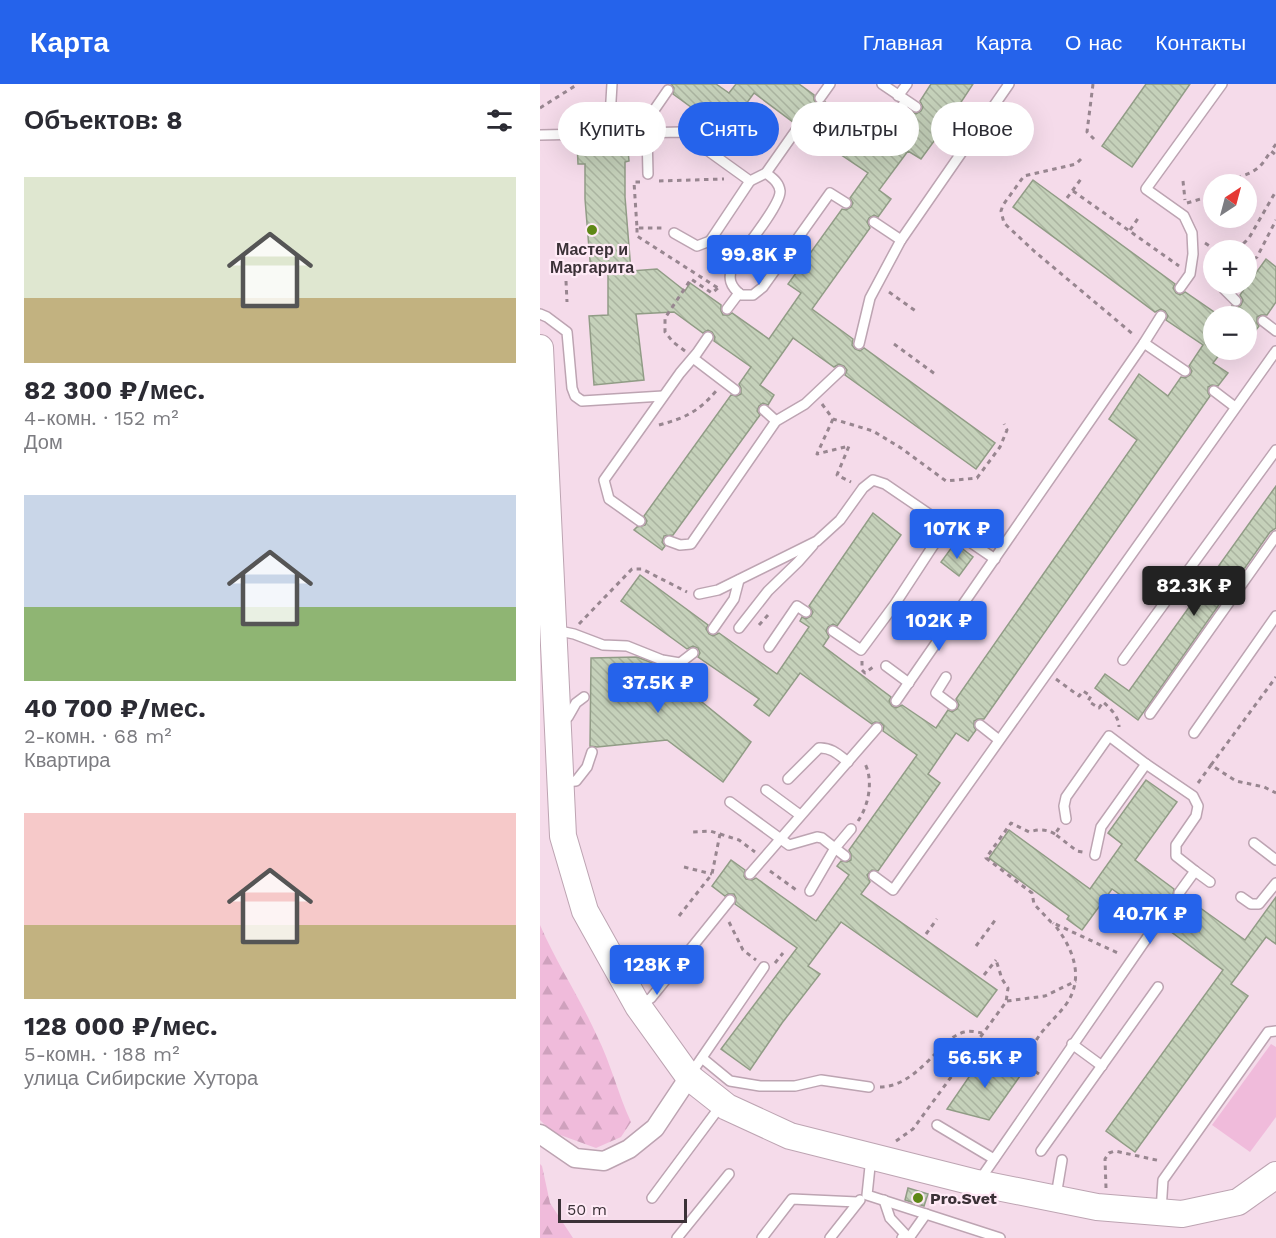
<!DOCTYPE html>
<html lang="ru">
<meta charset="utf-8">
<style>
body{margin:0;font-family:"Work Sans",sans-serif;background:#f7f7f7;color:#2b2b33;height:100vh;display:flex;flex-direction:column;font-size:22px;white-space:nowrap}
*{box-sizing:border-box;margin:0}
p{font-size:20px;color:#7c7c81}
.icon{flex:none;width:33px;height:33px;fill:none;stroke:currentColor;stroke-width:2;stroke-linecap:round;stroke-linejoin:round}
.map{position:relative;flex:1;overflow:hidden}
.side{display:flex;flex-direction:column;background:#fff;width:540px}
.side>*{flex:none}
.top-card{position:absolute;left:18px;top:18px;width:570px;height:54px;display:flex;gap:12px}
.needle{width:39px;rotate:36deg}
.fabs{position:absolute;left:663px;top:90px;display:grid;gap:12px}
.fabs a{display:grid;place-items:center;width:54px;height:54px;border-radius:50%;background:#fff;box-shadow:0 6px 24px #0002;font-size:30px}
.scale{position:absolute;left:18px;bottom:15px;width:129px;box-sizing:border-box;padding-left:6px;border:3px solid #3b3137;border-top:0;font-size:16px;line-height:21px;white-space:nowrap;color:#3b3137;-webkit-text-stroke:4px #ffeaf6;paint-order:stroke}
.price{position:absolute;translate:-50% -51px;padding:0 14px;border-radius:6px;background:#2563eb;color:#fff;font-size:20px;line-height:39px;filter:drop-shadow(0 2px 3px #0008)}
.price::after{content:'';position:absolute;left:50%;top:36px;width:18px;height:14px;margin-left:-9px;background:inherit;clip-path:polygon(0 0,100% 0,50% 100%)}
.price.active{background:#222;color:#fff}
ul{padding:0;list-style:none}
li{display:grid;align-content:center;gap:12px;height:318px;padding:0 24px}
li span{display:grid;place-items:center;height:186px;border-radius:0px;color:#555}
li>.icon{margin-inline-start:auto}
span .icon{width:108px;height:108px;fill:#fffc;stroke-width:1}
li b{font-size:26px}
h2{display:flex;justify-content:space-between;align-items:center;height:72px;padding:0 24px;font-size:26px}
.tag{padding:0 21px;border-radius:27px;background:#fff;box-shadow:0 6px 24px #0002;font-size:21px;line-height:54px}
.tag.active{background:#2563eb;color:#fff}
header{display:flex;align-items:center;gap:36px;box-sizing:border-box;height:84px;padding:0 30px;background:#2563eb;color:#fff}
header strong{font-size:28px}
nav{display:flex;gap:33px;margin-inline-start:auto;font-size:21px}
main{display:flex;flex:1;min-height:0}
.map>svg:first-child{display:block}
.forest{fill:url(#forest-firs)}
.pitch{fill:#f0bbdb}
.building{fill:url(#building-back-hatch);stroke:#919c86;stroke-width:1.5}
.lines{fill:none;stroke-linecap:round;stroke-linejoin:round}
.lane-casing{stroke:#bda4b2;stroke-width:12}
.street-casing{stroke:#bda4b2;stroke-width:21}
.secondary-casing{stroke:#bda4b2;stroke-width:28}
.path{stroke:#988690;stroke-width:3;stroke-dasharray:4.5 4.5;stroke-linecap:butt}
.lane{stroke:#fff;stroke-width:9}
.street{stroke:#fff;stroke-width:18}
.secondary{stroke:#fff;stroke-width:26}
.poi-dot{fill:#5e8815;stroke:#ffeaf6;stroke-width:2}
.labels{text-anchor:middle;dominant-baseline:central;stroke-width:4.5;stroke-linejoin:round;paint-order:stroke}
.poi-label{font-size:16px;font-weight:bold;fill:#3b3137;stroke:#ffeaf6}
</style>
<header>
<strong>Карта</strong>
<nav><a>Главная</a><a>Карта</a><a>О нас</a><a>Контакты</a></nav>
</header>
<main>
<section class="side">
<h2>Объектов: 8<svg class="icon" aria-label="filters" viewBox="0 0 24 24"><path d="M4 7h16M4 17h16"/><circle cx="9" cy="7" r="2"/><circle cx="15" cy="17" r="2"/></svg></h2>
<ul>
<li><span style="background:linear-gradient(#dfe7d0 65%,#c2b280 0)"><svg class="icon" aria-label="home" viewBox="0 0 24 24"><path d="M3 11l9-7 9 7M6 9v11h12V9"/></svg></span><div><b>82 300 ₽/мес.</b><p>4-комн. · 152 m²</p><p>Дом</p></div></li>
<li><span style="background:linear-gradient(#c9d6e8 60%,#8fb573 0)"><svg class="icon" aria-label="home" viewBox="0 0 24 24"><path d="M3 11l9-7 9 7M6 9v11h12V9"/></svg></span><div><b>40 700 ₽/мес.</b><p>2-комн. · 68 m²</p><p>Квартира</p></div></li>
<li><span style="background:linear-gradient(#f6c9c9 60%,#c2b280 0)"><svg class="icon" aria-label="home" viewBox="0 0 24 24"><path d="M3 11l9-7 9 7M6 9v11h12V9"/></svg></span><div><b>128 000 ₽/мес.</b><p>5-комн. · 188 m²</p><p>улица Сибирские Хутора</p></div></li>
</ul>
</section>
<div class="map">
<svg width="736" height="1154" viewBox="0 0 736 1154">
<defs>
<pattern id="forest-firs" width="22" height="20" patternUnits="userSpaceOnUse" patternTransform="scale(1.5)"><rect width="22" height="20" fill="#f0bbdb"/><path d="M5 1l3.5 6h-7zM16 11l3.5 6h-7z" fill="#cfa1bd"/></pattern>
<pattern id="building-back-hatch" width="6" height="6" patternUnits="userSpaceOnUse" patternTransform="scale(1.5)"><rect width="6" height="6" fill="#c5d1ba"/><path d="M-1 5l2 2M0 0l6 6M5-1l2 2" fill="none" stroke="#aab4a0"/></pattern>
</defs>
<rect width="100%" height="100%" fill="#f5dbea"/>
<g class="forest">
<path d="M0 841C17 880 40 914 57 952 71 980 78 1010 91 1038L81 1053 56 1064 12 1048 0 1036Z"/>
<polygon points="0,1080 2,1082 10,1119 33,1154 0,1154"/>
</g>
<polygon class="pitch" points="731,960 736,963 736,1033 710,1068 672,1041"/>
<g class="building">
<polygon points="131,0 176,0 189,9 196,0 259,0 274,11 274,16 277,20 282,20 285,18 349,62 372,28 376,30 381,27 383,23 380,17 391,0 433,0 408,38 402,37 398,39 398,45 400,49 381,75 368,67 339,106 351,115 338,133 334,131 329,134 327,138 330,144 272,225 313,255 312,261 315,265 320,267 324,264 455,359 436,385 305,291 307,286 304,282 299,280 294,283 253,254 220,301 234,311 228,321 223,319 219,322 217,327 220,331 133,451 124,452 122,458 125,462 122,466 94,446 97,443 105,441 107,437 104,432 191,311 197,312 201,310 201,304 199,300 211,283 174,257 175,253 172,248 168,246 163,249 134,228 96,230 104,296 54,301 49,232 68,231 68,188 51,189 45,115 45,80 38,80 37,58 87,56 89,77 85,78 85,113 91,187 117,185 145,207 150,199 181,221 181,227 183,231 189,231 192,229 229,255 261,209 248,200 302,125 306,126 311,123 313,119 310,114 328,89 264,46 266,42 263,37 259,35 253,38 214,9 181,54 166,43 170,37 133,10 134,4"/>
<polygon points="606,0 650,0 592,83 562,62"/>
<polygon points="493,96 635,200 633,204 636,209 640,211 645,208 674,228 674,266 683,266 673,279 688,289 678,302 672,301 668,303 668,309 670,312 444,635 438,635 434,637 434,643 436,646 428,657 416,649 388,690 400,699 338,787 332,786 327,791 330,798 321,810 457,906 437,933 301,838 268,882 280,890 242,939 210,986 181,965 257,864 195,820 196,814 194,810 188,810 185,812 172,802 191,776 205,786 204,792 206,795 212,796 216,794 276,837 309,791 297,782 301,777 307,778 311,776 311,770 309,766 377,671 343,647 344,642 341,639 335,638 332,640 260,589 229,632 214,621 219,615 158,573 160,569 158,564 153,562 147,565 81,517 100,491 168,541 166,545 169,550 173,552 179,549 237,590 269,543 260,537 262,533 266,535 271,532 273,528 269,522 333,429 361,451 297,542 293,540 288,543 286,547 289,553 283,562 351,613 349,617 352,622 356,624 362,621 396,644 408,626 412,628 417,625 419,621 416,615 597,356 569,335 599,290 628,312 641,293 645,294 650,291 652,287 649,282 663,261 626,236 628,232 625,227 621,225 615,228 473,123"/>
<polygon points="726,175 736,183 736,218 727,231 721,231 717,233 717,239 719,242 716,246 706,239 706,232 684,232 692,222 697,224 701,221 703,216 700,211"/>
<polygon points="736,402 736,444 730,448 598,636 555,604 565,590 589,607"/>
<polygon points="415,459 433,473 419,492 401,478"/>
<polygon points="97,573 115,580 211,658 183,698 127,656 57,663 50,662 51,574"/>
<polygon points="606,696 637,718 595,776 634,805 633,811 636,815 641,815 645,813 705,856 736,813 736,860 726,853 691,900 708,912 595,1068 566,1047 683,886 623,842 625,838 622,833 618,831 613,834 572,805 542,846 527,835 529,832 449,774 469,746 550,805 582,760 568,749"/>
<polygon points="446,968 480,992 449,1036 407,1025"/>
<polygon points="368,1104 388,1110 384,1122 365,1116"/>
</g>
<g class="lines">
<defs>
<g id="lane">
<polyline points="342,0 376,23"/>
<polyline points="358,12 367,0"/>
<polyline points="280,14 290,0"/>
<polyline points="346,43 366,17"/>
<polyline points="404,43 427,60"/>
<polyline points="69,50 72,0"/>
<polyline points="0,51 142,48 210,97 226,89 259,42"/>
<path d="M226 89C232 94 239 98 240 107 241 121 202 168 192 182 188 195 190 202 201 211H213L223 203 290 109 306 119"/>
<polyline points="108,90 107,49 110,32 128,6"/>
<polyline points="334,138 361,156"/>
<polyline points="134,149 157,162 170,157 210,97"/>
<polyline points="684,200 684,205 696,217"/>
<polyline points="640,204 650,190 653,170 652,149 644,132 606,105 682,0"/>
<polyline points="187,225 199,209"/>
<polyline points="0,230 7,233 27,248 32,304 35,312 42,317 123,312"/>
<polyline points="723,237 736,247"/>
<polyline points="604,259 621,232"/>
<polyline points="319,260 330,214 361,156 469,0"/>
<polyline points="153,274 195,306"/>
<polyline points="674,307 695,323"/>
<polyline points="224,326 236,337"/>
<polyline points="100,437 69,415 64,396 140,289 157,269 168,253"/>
<polyline points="129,457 140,461 151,460 236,337 265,320 300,287"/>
<polyline points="159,510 178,506 277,457 300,436 323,404 333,396 345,400 455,475"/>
<polyline points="199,544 228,507 258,478 273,461"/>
<polyline points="173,545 194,515 199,496"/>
<polyline points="15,546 34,550 63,561 87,562 122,576 140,579 153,569"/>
<polyline points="293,547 321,566 355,520 406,442"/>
<polyline points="229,563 257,522 266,528"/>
<polyline points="583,576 736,366"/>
<polyline points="346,582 369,599"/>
<polyline points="406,593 396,609 412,621"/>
<polyline points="356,617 604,259 645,287"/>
<polyline points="610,630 736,452"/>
<polyline points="21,634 28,633 36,619 44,613"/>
<polyline points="440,641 459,656"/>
<polyline points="654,649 736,532"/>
<path d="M248 695 279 664C291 663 299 671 308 678"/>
<polyline points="23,698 36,697 47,683 52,668"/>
<polyline points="226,706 260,731"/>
<polyline points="190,718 249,761 277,753 282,754 305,772"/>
<polyline points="526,735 524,722 526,713 569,652 606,680"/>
<polyline points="714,759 736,776"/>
<polyline points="555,771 561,743 606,680 653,712 658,722 656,732 636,761 636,772 655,787 639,809"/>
<polyline points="655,787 670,798"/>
<polyline points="210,790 337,644"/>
<polyline points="334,792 353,806 736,267"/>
<polyline points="270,807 295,764 311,745"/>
<polyline points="701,813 711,820 719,820 736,799"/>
<polyline points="100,921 111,914 190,816"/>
<polyline points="532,960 562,982"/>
<polyline points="162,974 190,997 220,1002 255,1002 281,996 329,1003"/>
<polyline points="150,991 224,883"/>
<polyline points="397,1041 454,1075"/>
<polyline points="501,1067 618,903"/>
<polyline points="331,1073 327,1111 460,1154"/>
<polyline points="439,1097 618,838"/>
<polyline points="516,1112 522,1076"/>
<polyline points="112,1114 182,1020"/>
<polyline points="344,1116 350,1134 365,1150 362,1154"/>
<polyline points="621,1127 623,1096 728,948 736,947"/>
<polyline points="137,1154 189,1090"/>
<polyline points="222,1154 252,1115 317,1118"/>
<polyline points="290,1154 320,1116"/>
<polyline points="369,1154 386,1130"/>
</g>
<polyline id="street" points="0,1050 35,1074 64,1077 89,1065 115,1044 149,993"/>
<polyline id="secondary" points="0,264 23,752 45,827 98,922 149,993 187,1023 250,1052 437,1099 557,1123 642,1130 698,1118 736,1091"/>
</defs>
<use href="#lane" class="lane-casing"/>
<use href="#street" class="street-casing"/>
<use href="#secondary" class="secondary-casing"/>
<g class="path">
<polyline points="553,0 547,48 554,55"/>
<polyline points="0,24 38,0"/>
<polyline points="736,60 731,67 736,71"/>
<polyline points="541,75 536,80 484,92 463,121 461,127 464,139 494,167 594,251"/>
<polyline points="119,97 184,95"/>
<polyline points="643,97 645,116"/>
<polyline points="100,98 94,98 97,144 122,144"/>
<path d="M690 100C697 92 707 92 715 86 722 82 726 74 731 67"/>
<polyline points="533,107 639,182"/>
<polyline points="527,114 541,95"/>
<polyline points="647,119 674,111"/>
<polyline points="97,144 97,152 178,204"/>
<polyline points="590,146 599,133"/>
<polyline points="665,159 676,166"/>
<polyline points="697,166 709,154 736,107"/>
<polyline points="706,180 717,173 736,136"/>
<polyline points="26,197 27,218"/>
<polyline points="349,208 377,228"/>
<polyline points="354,260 395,290"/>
<polyline points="145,267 133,258 125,248 125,234 151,195 172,209 178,204"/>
<polyline points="282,320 293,335 333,347 361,364 406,397 437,394 460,363 467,346 464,340"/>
<polyline points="293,335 277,370 309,362 297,391 311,398"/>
<path d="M119 341C145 334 158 328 176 307"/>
<polyline points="39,540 92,485 102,485 147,508"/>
<polyline points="219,541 228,531"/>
<polyline points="322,577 322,586 325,589 333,583"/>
<path d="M516 595 539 612 543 607 551 612 548 617 559 624 563 618C571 625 579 633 579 643"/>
<polyline points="671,681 736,593"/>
<polyline points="658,699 671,681 696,697 724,703 736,709"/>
<path d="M318 737C329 721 334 695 324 678"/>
<polyline points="519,744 515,750 537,767 543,768"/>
<polyline points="180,750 199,756 215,768"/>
<path d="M515 750C506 745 499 745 489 748L471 739 446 774 492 809 494 820 511 838 580 870"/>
<polyline points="144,783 172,790"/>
<polyline points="230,787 259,808"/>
<polyline points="139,832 172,790 180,750 170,747 152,748"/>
<polyline points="189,838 203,866 216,876"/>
<polyline points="386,850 397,835"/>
<polyline points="436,862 456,835"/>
<polyline points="235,879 243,869"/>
<polyline points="444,891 456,876"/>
<polyline points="467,917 505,912 536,897"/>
<path d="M499 990 484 980C488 972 492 963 497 955 505 942 518 932 527 919 545 892 532 862 513 839"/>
<path d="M340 1003C365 1003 384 981 401 964 408 957 414 951 424 948 429 946 436 948 442 949"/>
<polyline points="356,1057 373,1045 466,918 468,904 462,895 456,876"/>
<polyline points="566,1104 565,1075 569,1069 575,1067 621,1077"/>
</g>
<use href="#lane" class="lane"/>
<use href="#street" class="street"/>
<use href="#secondary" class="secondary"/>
</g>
<g class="poi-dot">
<circle cx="52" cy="146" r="6"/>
<circle cx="378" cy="1114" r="6"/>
</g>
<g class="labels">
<g class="poi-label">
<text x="52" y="165">Мастер и<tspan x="52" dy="18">Маргарита</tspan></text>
<text x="390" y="1114" text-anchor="start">Pro.Svet</text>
</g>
</g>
</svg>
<div class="fabs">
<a><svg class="needle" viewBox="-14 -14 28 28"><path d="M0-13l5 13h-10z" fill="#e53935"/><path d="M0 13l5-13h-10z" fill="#7c7c81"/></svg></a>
<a>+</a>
<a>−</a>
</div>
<div class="scale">50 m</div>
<b class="price" style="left:219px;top:202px">99.8K ₽</b>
<b class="price" style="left:417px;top:476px">107K ₽</b>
<b class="price active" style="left:654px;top:533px">82.3K ₽</b>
<b class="price" style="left:399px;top:568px">102K ₽</b>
<b class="price" style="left:118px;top:630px">37.5K ₽</b>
<b class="price" style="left:610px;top:861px">40.7K ₽</b>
<b class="price" style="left:117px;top:912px">128K ₽</b>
<b class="price" style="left:445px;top:1005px">56.5K ₽</b>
<div class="top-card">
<a class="tag">Купить</a>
<a class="tag active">Снять</a>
<a class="tag">Фильтры</a>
<a class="tag">Новое</a>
</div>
</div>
</main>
